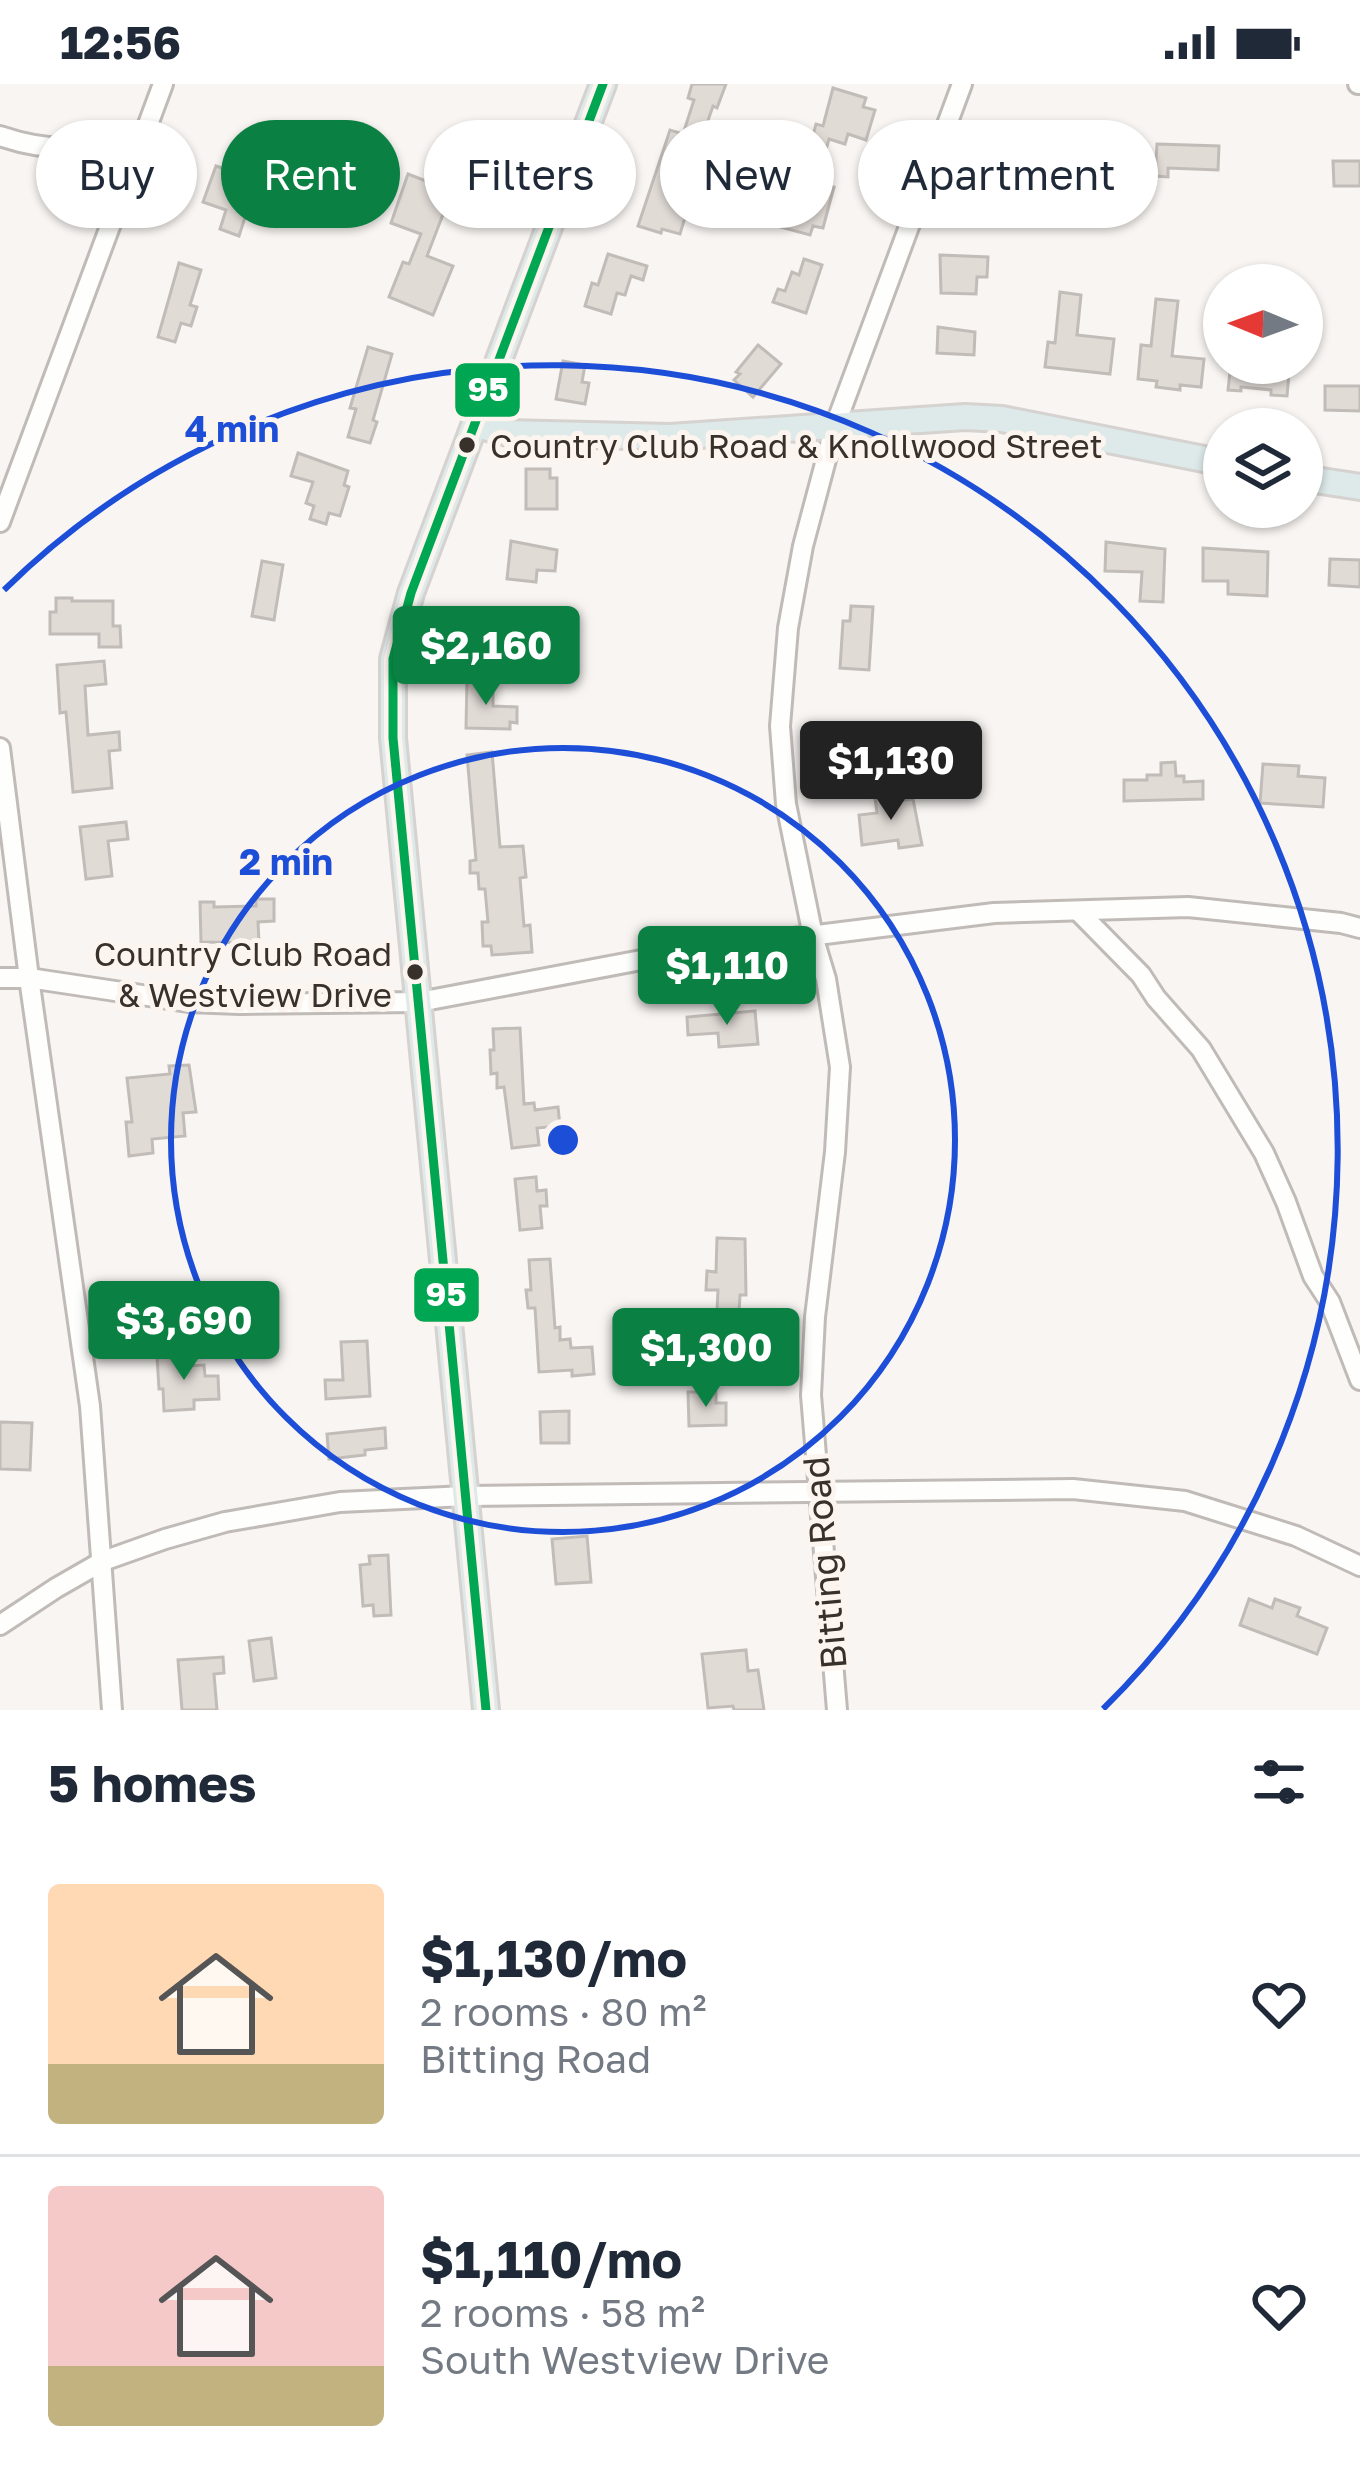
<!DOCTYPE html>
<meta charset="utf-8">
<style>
body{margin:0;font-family:"Golos Text",sans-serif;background:#f6f6f7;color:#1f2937;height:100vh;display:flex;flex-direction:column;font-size:45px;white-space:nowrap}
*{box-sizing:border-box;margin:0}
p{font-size:39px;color:#747a83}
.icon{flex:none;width:66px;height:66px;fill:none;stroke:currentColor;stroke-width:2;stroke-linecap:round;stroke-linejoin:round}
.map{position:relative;height:1626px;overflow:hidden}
.drawer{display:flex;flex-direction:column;background:#fff;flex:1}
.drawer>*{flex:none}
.banner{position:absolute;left:36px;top:36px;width:1290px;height:108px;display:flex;gap:24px}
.needle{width:78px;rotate:271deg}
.controls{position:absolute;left:1203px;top:180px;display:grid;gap:24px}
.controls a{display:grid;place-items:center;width:120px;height:120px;border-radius:50%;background:#fff;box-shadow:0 3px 9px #0004;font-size:60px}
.price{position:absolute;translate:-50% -102px;padding:0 27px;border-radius:12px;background:#0b8043;color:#fff;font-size:39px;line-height:78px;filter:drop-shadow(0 3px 6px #0008)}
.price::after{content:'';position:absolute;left:50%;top:72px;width:36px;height:27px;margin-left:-18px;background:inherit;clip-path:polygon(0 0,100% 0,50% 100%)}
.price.selected{background:#222;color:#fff}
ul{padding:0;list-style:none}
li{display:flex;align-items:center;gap:36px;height:300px;padding:0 48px}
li+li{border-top:3px solid #e0e1e3}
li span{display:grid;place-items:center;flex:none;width:336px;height:240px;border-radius:12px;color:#555}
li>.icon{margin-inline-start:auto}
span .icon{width:144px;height:144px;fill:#fffc;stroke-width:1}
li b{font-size:51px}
h2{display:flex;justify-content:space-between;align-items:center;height:144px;padding:0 48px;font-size:51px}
.tag{padding:0 42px;border-radius:54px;background:#fff;box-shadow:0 3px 9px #0004;font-size:42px;line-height:108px}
.tag.selected{background:#0b8043;color:#fff}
.status{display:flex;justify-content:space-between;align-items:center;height:84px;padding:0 60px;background:#fff;direction:ltr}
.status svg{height:33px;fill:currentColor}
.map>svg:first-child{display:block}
.building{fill:#e1dbd6;stroke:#c2bcb8;stroke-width:3}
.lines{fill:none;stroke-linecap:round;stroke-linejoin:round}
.minor-casing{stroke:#c0bbb7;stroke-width:24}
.major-casing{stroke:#d5d2d0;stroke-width:30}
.minor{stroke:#fefefd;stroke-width:18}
.major{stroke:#ddeae9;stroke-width:24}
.bus-1-casing{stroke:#fcf4ee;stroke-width:18}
.bus-1{stroke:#00a651;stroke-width:9}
.ring{fill:none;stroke:#1d4ed8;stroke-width:6}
.bus-dot{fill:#38302b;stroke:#fcf4ee;stroke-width:4.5}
.labels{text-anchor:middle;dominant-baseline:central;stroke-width:10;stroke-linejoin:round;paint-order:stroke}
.bus-label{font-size:33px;fill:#38302b;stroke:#fcf4ee;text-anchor:start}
.street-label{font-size:36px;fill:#38302b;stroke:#fcf4ee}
.centre{fill:#1d4ed8;stroke:#fcf4ee;stroke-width:6}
.ring-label{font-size:36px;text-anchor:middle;font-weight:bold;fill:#1d4ed8;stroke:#fcf4ee;stroke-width:10;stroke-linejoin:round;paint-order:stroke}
.line-badge{stroke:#fcf4ee;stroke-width:4.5}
.badge-label{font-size:33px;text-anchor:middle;font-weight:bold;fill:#fff}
</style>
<div class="status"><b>12:56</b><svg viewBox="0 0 49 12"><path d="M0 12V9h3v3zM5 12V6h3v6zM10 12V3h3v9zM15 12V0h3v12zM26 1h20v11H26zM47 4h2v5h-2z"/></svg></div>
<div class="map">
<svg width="1360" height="1626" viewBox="0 0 1360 1626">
<rect width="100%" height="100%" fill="#f8f5f2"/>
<g class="building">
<polygon points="692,0 726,0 717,24 713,22 683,109 679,127 686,130 680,150 662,145 661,149 638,142 670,46 683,50 694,16 688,14"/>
<polygon points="833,4 866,14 863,23 875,26 866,56 848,50 845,60 829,55 821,83 829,85 825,101 834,103 823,144 813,142 810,151 769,140 774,121 785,124 788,112 796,115 816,40 823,42"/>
<polygon points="1070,58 1131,61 1130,88 1111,88 1110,105 1075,104 1076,79 1069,79"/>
<polygon points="1157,60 1219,62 1218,86 1168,84 1168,93 1155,92"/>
<polygon points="1027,62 1033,82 1015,87 1019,102 1000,108 997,97 964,106 957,81"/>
<polygon points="1333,77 1360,77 1360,102 1334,102"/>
<polygon points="216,82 240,90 236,101 246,105 241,119 249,121 239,152 220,145 226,126 203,118"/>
<polygon points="408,90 452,107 427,172 453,182 433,231 389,213 403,178 409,180 421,150 391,139"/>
<polygon points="608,170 647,182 643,196 631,192 625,211 617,209 611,230 585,222 592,199 598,201"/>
<polygon points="940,171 988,173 987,193 977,193 976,210 941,209"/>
<polygon points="804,175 822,181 806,229 773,218 778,205 785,207 792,188 799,191"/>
<polygon points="179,179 201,186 190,221 197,223 191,242 181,239 175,258 158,253"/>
<polygon points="1060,208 1081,211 1077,251 1114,255 1110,290 1045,283 1048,258 1055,259"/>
<polygon points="1156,215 1178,217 1172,272 1204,275 1201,303 1180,301 1180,306 1156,303 1157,297 1138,295 1141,261 1151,262"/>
<polygon points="938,243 975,248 974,271 937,269"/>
<polygon points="758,261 781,280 753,313 734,296 740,290 736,288"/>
<polygon points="368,263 392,270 373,336 377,338 370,359 348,353 356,325 350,324"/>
<polygon points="563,277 585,281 582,298 589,299 585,320 556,315"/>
<polygon points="1231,279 1290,279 1287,312 1271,311 1271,306 1241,303 1241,307 1228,306"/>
<polygon points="1325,302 1360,302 1360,327 1325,326"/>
<polygon points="298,369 348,387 344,401 349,403 340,432 329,429 326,440 310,435 314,422 306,419 313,398 291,392"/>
<polygon points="526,385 550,385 550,394 557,394 557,425 526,425"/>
<polygon points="511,457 557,466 555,487 537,486 536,498 507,495"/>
<polygon points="1106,458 1165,465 1163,518 1140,517 1142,488 1105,487"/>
<polygon points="1203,464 1268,468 1267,512 1228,510 1228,497 1203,497"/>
<polygon points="1330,475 1360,476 1360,503 1329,501"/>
<polygon points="262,477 283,481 274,536 252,532"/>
<polygon points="56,514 72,514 72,517 113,517 113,542 120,542 121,563 99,563 99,550 50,550 50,528 56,528"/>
<polygon points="851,522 873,523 869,586 840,584 843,537 850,537"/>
<polygon points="104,577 106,600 85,602 88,651 119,648 120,666 109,667 112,704 73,708 66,628 60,629 57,581"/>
<polygon points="467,595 493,596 493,622 517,623 517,639 510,638 510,645 466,644"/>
<polygon points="492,668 500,763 523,762 526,793 520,794 524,842 530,841 532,868 492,871 491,862 483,862 482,838 488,838 485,805 479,805 478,789 470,789 470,777 476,776 467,671"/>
<polygon points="1175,678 1176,692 1184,692 1184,698 1203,697 1203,715 1124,717 1124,696 1147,696 1147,691 1161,691 1161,679"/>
<polygon points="1263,680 1299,682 1298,692 1325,694 1323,723 1260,719"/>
<polygon points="895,712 896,717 913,715 922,761 899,764 898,756 862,761 859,731 877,729 875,714"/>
<polygon points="126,738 128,755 108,757 112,792 86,795 80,743"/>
<polygon points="256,815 274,815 274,837 258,838 259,859 201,858 200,818 214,818 214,823 256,822"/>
<polygon points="755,927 758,960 719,963 718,949 688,951 687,933"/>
<polygon points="520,944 524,1020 534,1019 535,1026 558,1023 560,1042 537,1044 539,1061 512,1064 504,1003 497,1004 497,989 491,990 490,966 494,966 493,945"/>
<polygon points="189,981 196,1028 183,1029 185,1052 152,1055 153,1069 129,1072 126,1038 132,1038 127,994 170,990 169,982"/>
<polygon points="536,1093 537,1107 546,1106 547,1122 540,1122 542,1144 520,1146 515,1095"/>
<polygon points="717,1154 745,1155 746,1211 740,1211 739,1228 717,1227 718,1206 706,1206 707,1187 716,1188"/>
<polygon points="550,1175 555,1244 560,1243 560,1256 570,1255 571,1264 592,1263 594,1290 572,1292 572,1286 539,1288 535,1224 528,1224 526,1206 531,1206 529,1176"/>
<polygon points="367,1257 370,1312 326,1315 325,1296 343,1296 341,1258"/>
<polygon points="188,1270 188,1282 204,1281 205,1292 218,1292 219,1315 194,1316 194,1325 164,1327 163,1305 159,1305 157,1272"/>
<polygon points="688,1308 716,1308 716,1319 726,1319 726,1341 689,1342"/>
<polygon points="569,1327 569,1359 541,1359 540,1328"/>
<polygon points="0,1338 32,1339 30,1386 0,1385"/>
<polygon points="385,1344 386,1364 365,1366 365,1371 329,1375 327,1350"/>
<polygon points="587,1452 591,1498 556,1500 552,1455"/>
<polygon points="388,1471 391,1531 374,1532 373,1521 363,1522 360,1481 370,1480 369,1472"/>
<polygon points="1249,1515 1272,1524 1275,1515 1300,1524 1297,1532 1327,1544 1317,1570 1240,1541"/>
<polygon points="271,1554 276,1594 254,1597 249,1557"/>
<polygon points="746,1566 748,1587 758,1586 764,1626 734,1626 733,1622 708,1624 702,1570"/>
<polygon points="223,1573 224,1589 214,1590 217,1626 182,1626 178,1576"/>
</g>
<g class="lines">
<defs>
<g id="minor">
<polyline points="1358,0 1360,0"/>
<path d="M0 52C53 70 90 66 143 52"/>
<polyline points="0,438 163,0"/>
<polyline points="0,664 29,894 90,1322 112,1626"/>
<polyline points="1079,828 1141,891 1156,914 1201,965 1264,1069 1286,1118 1313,1192 1330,1218 1360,1296"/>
<polyline points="0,894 29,894 188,918 240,920 419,918 689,867 994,829 1188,823 1341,839 1360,844"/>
<polyline points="0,1541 56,1504 103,1477 165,1455 225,1438 340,1418 466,1412 1073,1405 1185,1417 1296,1452 1360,1482"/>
<polyline points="837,1626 811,1311 815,1233 835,1068 840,983 826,895 813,852 786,720 780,642 788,544 803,462 835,342 962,0"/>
</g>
<g id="major">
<polyline points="476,341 507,349 670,353 965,333 1002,335 1224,379"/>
<polyline points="1302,394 1360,403"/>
<polyline points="486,1626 393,654 393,575 411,509 603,0"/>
</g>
</defs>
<use href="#minor" class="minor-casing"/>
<use href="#major" class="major-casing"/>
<use href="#minor" class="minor"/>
<use href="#major" class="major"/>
<defs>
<polyline id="bus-1" points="486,1626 393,654 393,575 411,509 603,0"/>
</defs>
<use href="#bus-1" class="bus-1-casing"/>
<use href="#bus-1" class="bus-1"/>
</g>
<g class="ring">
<circle cx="563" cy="1056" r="392"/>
<path d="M4 506A784 784 0 1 1 1103 1625"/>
</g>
<g class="bus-dot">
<circle cx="467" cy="361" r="10"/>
<circle cx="415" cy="888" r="10"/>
</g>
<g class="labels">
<g class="bus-label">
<text x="490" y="361">Country Club Road &amp; Knollwood Street</text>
<text x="392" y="869" text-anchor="end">Country Club Road<tspan x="392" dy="41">&amp; Westview Drive</tspan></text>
</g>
<g class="street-label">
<text transform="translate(824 1479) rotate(-95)">Bitting Road</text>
</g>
</g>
<circle cx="563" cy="1056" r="18" class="centre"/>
<g class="ring-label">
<text x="232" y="358">4 min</text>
<text x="286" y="791">2 min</text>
</g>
<g class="line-badge">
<rect x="453" y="277" width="69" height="58" rx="12" fill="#00a651"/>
<rect x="412" y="1182" width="69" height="58" rx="12" fill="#00a651"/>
</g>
<g class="badge-label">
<text x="488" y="317">95</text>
<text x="446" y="1222">95</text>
</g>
</svg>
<div class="controls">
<a><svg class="needle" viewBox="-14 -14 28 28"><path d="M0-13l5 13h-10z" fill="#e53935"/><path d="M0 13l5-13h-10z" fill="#747a83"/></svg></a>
<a><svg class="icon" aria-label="layers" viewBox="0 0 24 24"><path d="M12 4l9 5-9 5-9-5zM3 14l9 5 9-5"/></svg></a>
</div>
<b class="price" style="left:486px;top:624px">$2,160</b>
<b class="price selected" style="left:891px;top:739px">$1,130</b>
<b class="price" style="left:727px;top:944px">$1,110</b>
<b class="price" style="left:184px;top:1299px">$3,690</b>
<b class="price" style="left:706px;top:1326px">$1,300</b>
<div class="banner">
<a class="tag">Buy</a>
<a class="tag selected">Rent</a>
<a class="tag">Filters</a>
<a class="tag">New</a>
<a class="tag">Apartment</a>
</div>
</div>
<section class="drawer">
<h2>5 homes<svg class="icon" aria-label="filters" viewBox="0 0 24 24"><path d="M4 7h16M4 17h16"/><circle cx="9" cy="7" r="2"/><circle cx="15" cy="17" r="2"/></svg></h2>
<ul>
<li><span style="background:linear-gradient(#ffd9b3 75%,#c2b280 0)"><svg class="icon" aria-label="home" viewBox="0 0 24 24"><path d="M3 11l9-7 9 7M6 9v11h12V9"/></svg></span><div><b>$1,130/mo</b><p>2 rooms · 80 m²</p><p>Bitting Road</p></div><svg class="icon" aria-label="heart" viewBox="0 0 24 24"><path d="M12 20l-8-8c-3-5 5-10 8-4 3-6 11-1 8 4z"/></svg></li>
<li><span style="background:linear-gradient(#f6c9c9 75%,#c2b280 0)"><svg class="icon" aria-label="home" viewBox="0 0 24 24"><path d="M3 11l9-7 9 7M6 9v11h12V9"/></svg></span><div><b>$1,110/mo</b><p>2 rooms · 58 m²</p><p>South Westview Drive</p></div><svg class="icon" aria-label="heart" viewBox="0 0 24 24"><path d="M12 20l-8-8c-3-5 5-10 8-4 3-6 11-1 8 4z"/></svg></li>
</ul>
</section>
